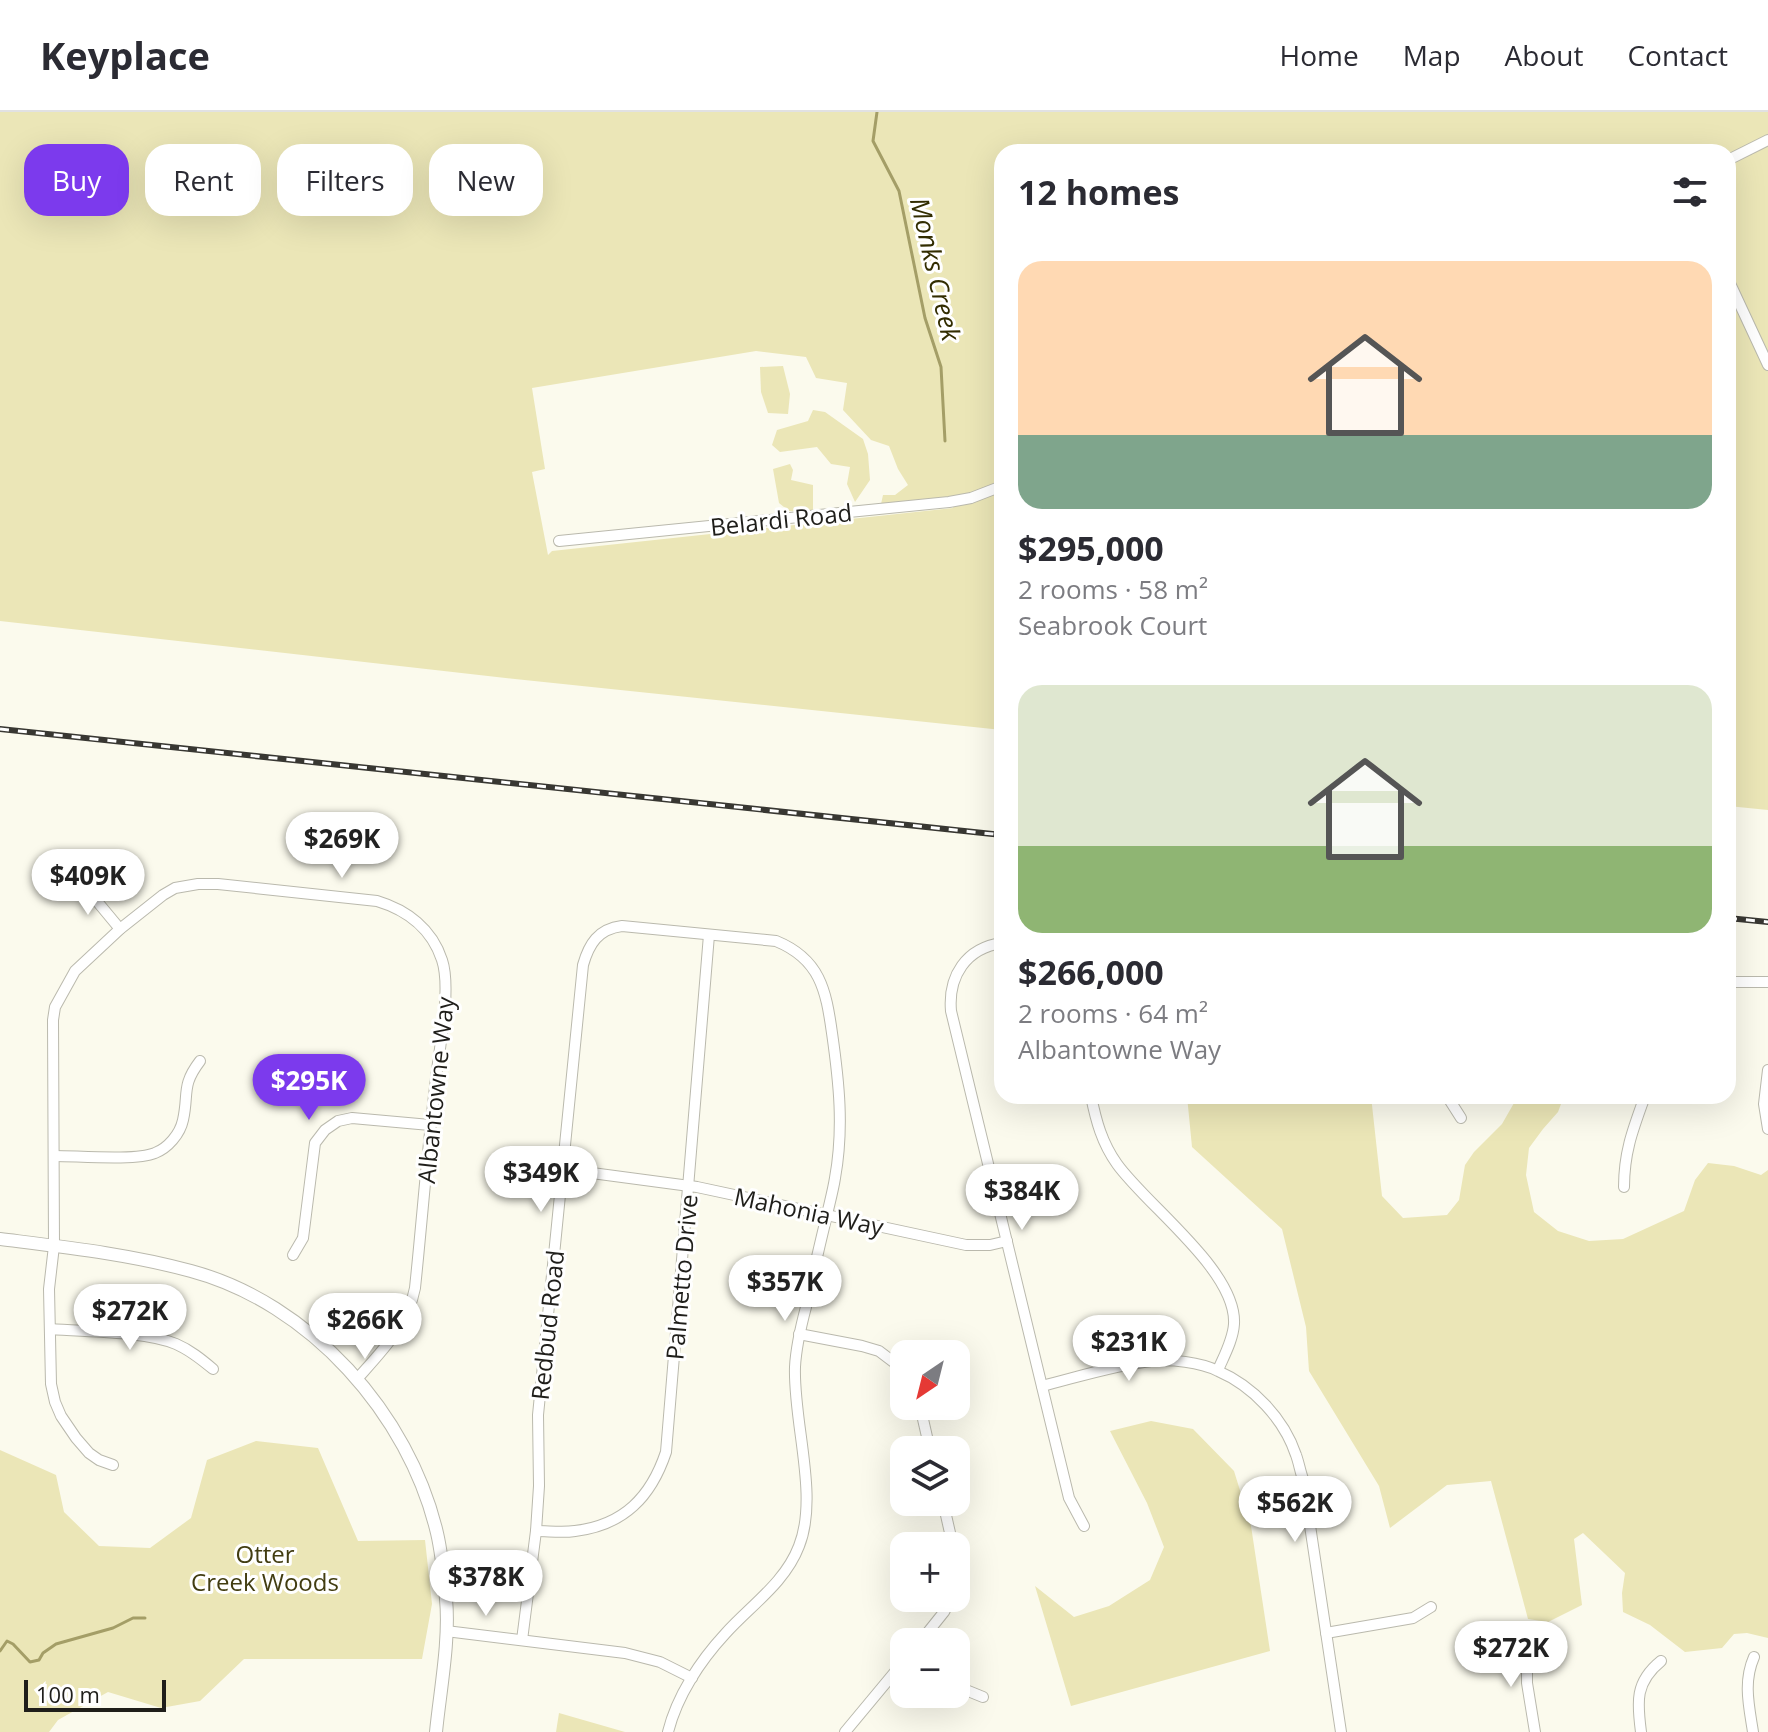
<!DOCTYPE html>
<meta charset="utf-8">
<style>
body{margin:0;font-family:"Open Sans",sans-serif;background:#f7f7f7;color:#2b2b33;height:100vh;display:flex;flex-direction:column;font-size:30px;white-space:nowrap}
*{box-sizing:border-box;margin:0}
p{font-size:26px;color:#7c7c81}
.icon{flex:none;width:44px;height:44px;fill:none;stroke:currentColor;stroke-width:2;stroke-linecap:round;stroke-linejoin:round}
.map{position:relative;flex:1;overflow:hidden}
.details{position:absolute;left:994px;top:32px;width:742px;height:960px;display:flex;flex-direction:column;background:#fff;border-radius:24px;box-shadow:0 8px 32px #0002}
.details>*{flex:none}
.hud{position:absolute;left:24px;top:32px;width:760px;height:72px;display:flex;gap:16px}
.needle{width:52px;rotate:215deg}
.controls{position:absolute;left:890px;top:1228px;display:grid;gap:16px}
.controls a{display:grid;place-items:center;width:80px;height:80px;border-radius:16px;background:#fff;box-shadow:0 8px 32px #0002;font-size:40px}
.scale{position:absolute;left:24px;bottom:20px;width:142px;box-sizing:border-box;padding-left:8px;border:4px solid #1f1e1a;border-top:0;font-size:22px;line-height:28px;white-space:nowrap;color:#1f1e1a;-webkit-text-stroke:6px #fff;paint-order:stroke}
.price{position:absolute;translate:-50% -68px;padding:0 18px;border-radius:28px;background:#fff;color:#222;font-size:26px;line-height:52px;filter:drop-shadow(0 2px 4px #0008)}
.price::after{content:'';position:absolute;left:50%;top:48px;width:24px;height:18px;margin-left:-12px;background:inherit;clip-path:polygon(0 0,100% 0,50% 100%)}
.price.active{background:#7c3aed;color:#fff}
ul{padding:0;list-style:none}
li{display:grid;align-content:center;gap:16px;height:424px;padding:0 24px}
li span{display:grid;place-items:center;height:248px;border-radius:24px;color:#555}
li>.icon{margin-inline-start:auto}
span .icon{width:144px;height:144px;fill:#fffc;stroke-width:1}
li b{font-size:34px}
h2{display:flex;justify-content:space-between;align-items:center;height:96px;padding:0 24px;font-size:34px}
.pill{padding:0 28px;border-radius:24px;background:#fff;box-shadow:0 8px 32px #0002;font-size:28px;line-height:72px}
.pill.active{background:#7c3aed;color:#fff}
header{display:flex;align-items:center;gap:48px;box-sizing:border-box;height:112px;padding:0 40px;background:#fff;border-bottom:2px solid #e1e1e2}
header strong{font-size:38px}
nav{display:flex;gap:44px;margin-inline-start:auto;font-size:28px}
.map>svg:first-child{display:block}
.green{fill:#ebe6b7;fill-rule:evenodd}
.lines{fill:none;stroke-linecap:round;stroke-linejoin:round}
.stream{stroke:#a49e67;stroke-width:3}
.minor-casing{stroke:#bab9ad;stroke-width:12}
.tertiary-casing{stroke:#bab9ad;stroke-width:14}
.minor{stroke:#fff;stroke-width:10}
.tertiary{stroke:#fff;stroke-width:12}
.rail-casing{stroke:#383732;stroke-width:6}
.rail{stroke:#fff;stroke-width:3;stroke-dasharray:9;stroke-linecap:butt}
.labels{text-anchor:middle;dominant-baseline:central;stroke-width:6;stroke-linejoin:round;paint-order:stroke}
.street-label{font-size:24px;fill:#1f1e1a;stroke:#fff}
.park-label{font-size:24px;fill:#423d11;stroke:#fff}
.water-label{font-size:26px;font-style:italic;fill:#322d00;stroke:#fff}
</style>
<header>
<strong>Keyplace</strong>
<nav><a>Home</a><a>Map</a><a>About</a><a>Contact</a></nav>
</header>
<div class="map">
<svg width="1768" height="1620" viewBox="0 0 1768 1620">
<rect width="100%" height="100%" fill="#fbfaed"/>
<g class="green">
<path d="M0 0H1768V698L1728 694V40H1002V618L515 567 0 509ZM756 239 806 245 816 266 847 271 843 298 871 328 889 334 898 357 908 373 895 383H883L881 392 955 386 953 396 552 439 548 443 532 360 545 357 532 276Z"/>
<polygon points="783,254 790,282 788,302 768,301 761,280 760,255"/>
<polygon points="813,298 825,300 863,327 868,342 870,368 855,390 847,372 850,355 831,352 817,335 780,340 772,333 777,318 808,309"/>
<polygon points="790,352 793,358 791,368 813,373 813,399 789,399 779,391 773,357"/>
<polygon points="1187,984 1371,984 1382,1084 1403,1106 1447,1103 1459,1088 1465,1053 1474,1040 1502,1012 1518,984 1564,984 1558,1000 1543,1017 1529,1036 1526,1063 1534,1100 1558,1119 1589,1129 1623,1127 1684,1099 1695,1068 1708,1051 1734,1054 1761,1063 1768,1058 1768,1526 1747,1521 1734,1522 1722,1536 1685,1540 1650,1513 1623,1500 1622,1481 1625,1461 1583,1421 1574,1427 1582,1493 1548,1510 1528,1507 1491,1369 1447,1373 1390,1416 1379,1374 1309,1259 1306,1215 1282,1117 1192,1035"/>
<polygon points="1151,1309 1193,1317 1234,1359 1251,1414 1270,1539 1071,1594 1035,1474 1074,1505 1109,1494 1150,1468 1164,1435 1147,1391 1110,1319"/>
<polygon points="256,1329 318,1336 358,1429 425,1428 432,1492 422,1547 244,1547 200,1589 161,1596 108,1580 58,1608 49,1620 0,1620 0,1338 56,1363 64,1400 99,1434 150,1436 191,1406 207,1348"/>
<polygon points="559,1601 625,1620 556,1620"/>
</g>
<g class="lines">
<g class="stream">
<polyline points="877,0 873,29 899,79 925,206 941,255 945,329"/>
<polyline points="0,1539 7,1529 13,1532 30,1550 39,1548 43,1541 56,1532 113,1516 133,1506 145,1506"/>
</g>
<defs>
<g id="minor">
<polyline points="1728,48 1768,28"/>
<polyline points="1728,167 1768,253"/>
<polyline points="559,429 949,390 971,386 1002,374"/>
<polyline points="81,770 120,817"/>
<path d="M1002 831C966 836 948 864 951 899L1069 1386 1084 1414"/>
<polyline points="1728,870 1768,870"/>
<path d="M1091 984C1096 1009 1102 1031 1117 1052 1147 1094 1237 1159 1234 1212 1233 1228 1224 1244 1218 1258"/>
<polyline points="1447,984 1461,1006"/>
<polyline points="1768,1017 1764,992 1768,958"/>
<path d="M55 1044C78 1044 136 1049 155 1041 168 1036 180 1022 183 1008 189 981 181 974 200 949"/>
<polyline points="562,1057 697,1075 966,1133 990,1133 1007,1129"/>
<path d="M1624 1075C1624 1040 1633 1017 1645 984"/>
<polyline points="293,1143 303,1126 315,1031 325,1018 338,1009 352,1006 430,1013"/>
<path d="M51 1217C87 1220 144 1219 176 1232 190 1238 201 1247 213 1257"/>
<polyline points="799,1222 862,1234 879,1239 904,1258"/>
<path d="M1042 1274C1078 1265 1115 1253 1151 1249 1171 1247 1200 1250 1218 1259 1253 1274 1284 1307 1296 1343 1299 1351 1300 1359 1303 1367L1341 1620"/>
<polyline points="920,1294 930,1338"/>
<path d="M113 1353 99 1348 89 1341 76 1326 61 1304 55 1290 51 1272 49 1177 54 1134 53 908 55 895 75 859 120 817 163 783 175 776 198 772H218L377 789C407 798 432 817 442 848 452 878 438 942 435 975 427 1042 422 1109 415 1176 408 1213 382 1239 357 1267"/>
<polyline points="943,1390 953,1434"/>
<path d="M536 1419C549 1419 562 1421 575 1419 624 1413 651 1385 666 1340L709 823"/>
<polyline points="956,1445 956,1465"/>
<polyline points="446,1519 625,1541 660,1550 692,1566"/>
<polyline points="1326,1521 1413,1506 1431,1495"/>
<path d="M522 1528 536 1419 539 1374 538 1303 583 853C589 832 598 817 622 814L776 829C820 847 826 878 832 921 839 970 844 1016 835 1066 833 1079 829 1093 826 1107 819 1136 812 1166 806 1195 801 1214 796 1235 795 1255 793 1310 819 1384 799 1434 785 1471 750 1494 725 1522 700 1549 677 1584 668 1620"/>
<polyline points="920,1530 944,1500 951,1486"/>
<polyline points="1533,1536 1527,1557 1527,1571 1535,1620"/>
<polyline points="956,1574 983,1585"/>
<polyline points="845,1620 904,1549"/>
<path d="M1641 1620C1637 1590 1635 1570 1661 1549"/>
<path d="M1753 1620C1749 1594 1743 1570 1754 1545"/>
</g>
<path id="tertiary" d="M0 1127C64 1135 129 1142 191 1159 310 1191 409 1302 437 1421 442 1442 444 1466 446 1487 450 1528 440 1579 436 1620"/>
</defs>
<use href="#minor" class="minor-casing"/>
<use href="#tertiary" class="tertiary-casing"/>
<use href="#minor" class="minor"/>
<use href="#tertiary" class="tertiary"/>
<defs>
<g id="rail">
<polyline points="0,617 1002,723"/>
<polyline points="1728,806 1768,810"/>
</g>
</defs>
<use href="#rail" class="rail-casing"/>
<use href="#rail" class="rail"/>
</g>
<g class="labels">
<g class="street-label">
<text transform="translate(781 407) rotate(-6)">Belardi Road</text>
<text transform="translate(435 978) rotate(-84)">Albantowne Way</text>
<text transform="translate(809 1099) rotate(12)">Mahonia Way</text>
<text transform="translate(681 1165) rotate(-85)">Palmetto Drive</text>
<text transform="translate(547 1213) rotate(-84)">Redbud Road</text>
</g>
<g class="park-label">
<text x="265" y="1441">Otter<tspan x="265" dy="28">Creek Woods</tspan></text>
</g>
<g class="water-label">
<text transform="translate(936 157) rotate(77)">Monks Creek</text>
</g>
</g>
</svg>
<div class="controls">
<a><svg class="needle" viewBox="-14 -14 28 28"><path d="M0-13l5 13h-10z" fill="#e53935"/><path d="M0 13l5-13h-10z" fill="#7c7c81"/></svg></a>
<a><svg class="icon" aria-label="layers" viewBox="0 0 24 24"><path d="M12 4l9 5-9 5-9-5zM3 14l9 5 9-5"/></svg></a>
<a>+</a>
<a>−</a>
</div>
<div class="scale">100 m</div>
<b class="price" style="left:342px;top:768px">$269K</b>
<b class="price" style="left:88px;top:805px">$409K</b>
<b class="price active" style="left:309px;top:1010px">$295K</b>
<b class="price" style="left:541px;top:1102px">$349K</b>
<b class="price" style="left:1022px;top:1120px">$384K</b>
<b class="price" style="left:785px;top:1211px">$357K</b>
<b class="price" style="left:130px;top:1240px">$272K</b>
<b class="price" style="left:365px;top:1249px">$266K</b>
<b class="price" style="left:1129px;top:1271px">$231K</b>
<b class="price" style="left:1295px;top:1432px">$562K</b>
<b class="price" style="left:486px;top:1506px">$378K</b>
<b class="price" style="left:1511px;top:1577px">$272K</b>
<div class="hud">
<a class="pill active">Buy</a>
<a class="pill">Rent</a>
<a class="pill">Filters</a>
<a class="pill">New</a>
</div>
<section class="details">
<h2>12 homes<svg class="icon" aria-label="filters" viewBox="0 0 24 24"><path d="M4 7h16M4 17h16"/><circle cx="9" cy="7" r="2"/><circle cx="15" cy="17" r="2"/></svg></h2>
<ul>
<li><span style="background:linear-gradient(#ffd9b3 70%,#7fa58c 0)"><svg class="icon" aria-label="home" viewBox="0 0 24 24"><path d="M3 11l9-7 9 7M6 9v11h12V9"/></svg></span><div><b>$295,000</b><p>2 rooms · 58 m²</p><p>Seabrook Court</p></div></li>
<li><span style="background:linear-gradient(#dfe7d0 65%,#8fb573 0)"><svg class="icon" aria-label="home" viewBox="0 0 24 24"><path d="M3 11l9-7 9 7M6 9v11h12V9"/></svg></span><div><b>$266,000</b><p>2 rooms · 64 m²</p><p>Albantowne Way</p></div></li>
</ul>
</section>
</div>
